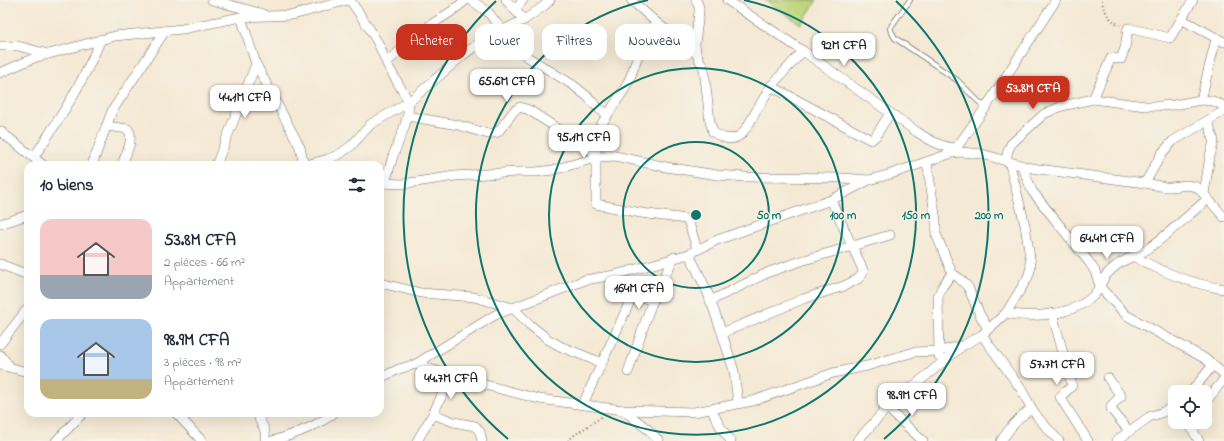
<!DOCTYPE html>
<html lang="fr">
<meta charset="utf-8">
<style>
body{margin:0;font-family:"Indie Flower",sans-serif;background:#f2f2f3;color:#1f2937;height:100vh;display:flex;flex-direction:column;font-size:15px;white-space:nowrap}
*{box-sizing:border-box;margin:0}
p{font-size:13px;color:#747a83}
.icon{flex:none;width:22px;height:22px;fill:none;stroke:currentColor;stroke-width:2;stroke-linecap:round;stroke-linejoin:round}
.map{position:relative;flex:1;overflow:hidden}
.details{position:absolute;left:24px;top:161px;width:360px;height:256px;display:flex;flex-direction:column;background:#fff;border-radius:12px;box-shadow:0 4px 16px #0002}
.details>*{flex:none}
.guide{position:absolute;left:396px;top:24px;width:380px;height:36px;display:flex;gap:8px}
.fabs{position:absolute;left:1168px;top:385px;display:grid;gap:8px}
.fabs a{display:grid;place-items:center;width:44px;height:44px;border-radius:8px;background:#fff;box-shadow:0 4px 16px #0002;font-size:20px}
.price{position:absolute;translate:-50% -34px;padding:0 9px;border-radius:8px;background:#fff;color:#222;font-size:13px;line-height:26px;filter:drop-shadow(0 1px 2px #0008)}
.price::after{content:'';position:absolute;left:50%;top:24px;width:12px;height:9px;margin-left:-6px;background:inherit;clip-path:polygon(0 0,100% 0,50% 100%)}
.price.on{background:#c8321e;color:#fff}
ul{padding:0;list-style:none}
li{display:flex;align-items:center;gap:12px;height:100px;padding:0 16px}
li span{display:grid;place-items:center;flex:none;width:112px;height:80px;border-radius:12px;color:#555}
li>.icon{margin-inline-start:auto}
span .icon{width:48px;height:48px;fill:#fffc;stroke-width:1}
li b{font-size:17px}
h2{display:flex;justify-content:space-between;align-items:center;height:48px;padding:0 16px;font-size:17px}
.pill{padding:0 14px;border-radius:12px;background:#fff;box-shadow:0 4px 16px #0002;font-size:14px;line-height:36px}
.pill.on{background:#c8321e;color:#fff}
.map>svg:first-child{display:block}
.green{fill:#bed579;stroke:#748052}
.lines{fill:none;stroke-linecap:round;stroke-linejoin:round}
.service-casing{stroke:#716e66;stroke-width:6}
.minor-casing{stroke:#716e66;stroke-width:10}
.path{stroke:#716e66;stroke-width:2;stroke-dasharray:1 3;stroke-linecap:butt}
.service{stroke:#fff;stroke-width:4.5}
.minor{stroke:#fff;stroke-width:9}
.ring{fill:none;stroke:#0f766e;stroke-width:2}
.centre{fill:#0f766e;stroke:#f7f3e8;stroke-width:2}
.ring-label{font-size:12px;text-anchor:middle;font-weight:bold;fill:#0f766e;stroke:#f7f3e8;stroke-width:3;stroke-linejoin:round;paint-order:stroke}
</style>
<div class="map">
<svg width="1224" height="441" viewBox="0 0 1224 441">
<rect width="100%" height="100%" fill="#f7f3e8"/>
<filter id="ink" filterUnits="userSpaceOnUse"><feTurbulence type="fractalNoise" baseFrequency=".025" numOctaves="2"/><feDisplacementMap in="SourceGraphic" scale="8" xChannelSelector="R" yChannelSelector="G"/><feConvolveMatrix kernelMatrix="1 2 1 2 8 2 1 2 1" color-interpolation-filters="sRGB"/></filter>
<filter id="wash" filterUnits="userSpaceOnUse"><feTurbulence type="fractalNoise" baseFrequency=".012" numOctaves="4" result="noise"/><feDisplacementMap in="SourceGraphic" scale="16" xChannelSelector="R" yChannelSelector="G"/><feGaussianBlur stdDeviation="0.9" result="paint"/><feColorMatrix in="noise" values="0 0 0 0 0 0 0 0 0 0 0 0 0 0 0 0 0 1.4 0 .05"/><feComposite in="paint" operator="in"/></filter>
<g filter="url(#wash)">
<rect width="100%" height="100%" fill="#f4e9d4"/>
<polygon class="green" points="765,0 817,0 801,24"/>
</g>
<g filter="url(#ink)">
<g class="lines">
<defs>
<polyline id="service" points="910,0 892,25 890,29 895,38 957,80 980,103 986,107"/>
<g id="minor">
<polyline points="212,0 263,14"/>
<polyline points="350,0 369,28 378,43 388,66 409,102 408,114 404,128 393,156 385,183"/>
<polyline points="471,0 488,12 502,30 526,56 573,85 588,97 599,109 608,114 599,128 596,145 596,204 641,213 686,219 689,223 697,249"/>
<polyline points="506,0 524,20"/>
<polyline points="631,0 657,23 696,53"/>
<path d="M696 0 699 7V12L695 44 696 53 704 69 710 122 713 132C736 148 745 133 755 113 760 104 766 95 771 86"/>
<path d="M727 0 803 51 917 132C929 140 941 147 956 148"/>
<polyline points="515,10 523,0"/>
<polyline points="241,17 256,64 300,147 304,165"/>
<polyline points="1181,19 1224,42"/>
<polyline points="0,46 18,46 48,54"/>
<polyline points="803,51 771,86 871,140 875,137 890,113"/>
<polyline points="387,62 429,26 452,11 466,0"/>
<polyline points="0,73 34,58 115,36 182,29 241,17 293,15 348,0"/>
<polyline points="1093,99 1111,58 1121,59 1125,48 1128,28 1170,38 1193,0"/>
<polyline points="1201,100 1216,39"/>
<polyline points="608,114 624,90 630,78 641,47 657,23"/>
<polyline points="407,116 458,125 488,134 498,132 514,111 520,107 529,110 595,153"/>
<path d="M106 126 128 129C135 139 125 155 122 165"/>
<polyline points="0,131 43,165"/>
<polyline points="954,151 986,107 1056,0"/>
<path d="M34 157C60 118 83 83 101 39"/>
<polyline points="1006,160 1008,151 1011,144 1044,114 1062,106 1093,99 1145,106 1159,106 1174,105 1201,100 1213,101 1224,106"/>
<polyline points="927,162 936,221 936,234 952,273 960,279 968,287 980,315 988,329"/>
<polyline points="92,165 112,111 165,31"/>
<polyline points="216,165 256,64"/>
<polyline points="306,165 328,159 340,154 351,146 371,124 409,102 462,56 484,39 524,20 544,6 550,0"/>
<polyline points="1022,166 1032,191 1089,262 1095,271 1100,287 1126,315 1204,358 1224,374"/>
<polyline points="380,183 403,184 455,176 517,172 536,172 553,170 599,157 615,156 666,167 717,175 746,177 843,178 869,180"/>
<polyline points="1145,183 1162,153 1173,141 1224,111"/>
<polyline points="1204,194 1210,156 1214,141 1208,121"/>
<polyline points="0,224 28,215"/>
<polyline points="689,254 707,291 722,333 734,371 738,403"/>
<path d="M1133 256C1160 271 1193 284 1224 289"/>
<polyline points="0,264 28,275"/>
<polyline points="380,283 421,293 474,297 513,308 530,325 549,340 562,347 602,363"/>
<polyline points="710,301 769,272 801,261 890,235"/>
<path d="M1006 313C1033 318 1072 316 1093 296 1099 290 1100 285 1104 278 1107 273 1112 269 1117 265 1127 258 1139 255 1149 248 1170 233 1188 215 1208 199"/>
<polyline points="1052,313 1072,385 1071,387 1060,397 1088,441"/>
<polyline points="722,333 803,299 844,286 858,279 862,274 863,270 831,200"/>
<polyline points="982,335 1021,389 1032,409 1039,419 1059,441"/>
<polyline points="0,344 28,308"/>
<polyline points="0,355 11,368"/>
<polyline points="939,356 938,297 942,287 952,273"/>
<polyline points="416,364 451,376 539,399 623,410 694,412 753,401 833,373 867,366 914,352 940,351 964,345 982,335 1006,313 1028,277 1031,267 1030,258 1025,225 1009,161"/>
<polyline points="0,365 28,372"/>
<polyline points="628,372 651,305 674,257"/>
<polyline points="380,378 399,369 416,364 495,315 585,280 615,275 689,254 717,240 831,200 869,180 891,174 952,153 961,152 982,154 1031,168 1145,183 1165,187 1171,187 1187,185 1197,187 1201,191 1224,217"/>
<polyline points="1108,378 1121,396 1111,406 1111,409 1129,431"/>
<polyline points="1191,392 1213,365"/>
<polyline points="1205,403 1224,379"/>
<polyline points="583,404 632,297 636,295 653,301"/>
<polyline points="887,408 923,441"/>
<polyline points="711,409 721,428 731,441"/>
<polyline points="623,410 650,431 659,441"/>
<polyline points="176,413 202,441"/>
<path d="M261 413 259 419C264 429 266 428 265 441"/>
<polyline points="433,414 451,376"/>
<polyline points="1194,422 1192,429 1199,441"/>
<polyline points="56,441 83,413"/>
<path d="M272 441C293 435 316 427 334 413"/>
<polyline points="417,441 433,414 454,422 475,426 480,432 482,441"/>
<polyline points="857,441 887,408 961,347"/>
<path d="M1001 441C1010 428 1018 417 1032 409"/>
<polyline points="1116,441 1149,417 1163,412 1175,405"/>
</g>
</defs>
<use href="#service" class="service-casing"/>
<use href="#minor" class="minor-casing"/>
<g class="path">
<path d="M1102 0V3C1106 13 1109 20 1120 25"/>
<polyline points="568,441 573,436 603,416"/>
</g>
<use href="#service" class="service"/>
<use href="#minor" class="minor"/>
</g>
</g>
<g class="ring">
<circle cx="696" cy="215" r="73"/>
<circle cx="696" cy="215" r="147"/>
<path d="M744 0A220 220 0 1 1 648 0"/>
<path d="M508 439A293 293 0 0 1 496 1M896 1A293 293 0 0 1 884 439"/>
</g>
<circle cx="696" cy="215" r="6" class="centre"/>
<g class="ring-label">
<text x="769" y="219">50 m</text>
<text x="843" y="219">100 m</text>
<text x="916" y="219">150 m</text>
<text x="989" y="219">200 m</text>
</g>
</svg>
<div class="fabs">
<a><svg class="icon" aria-label="locate" viewBox="0 0 24 24"><circle cx="12" cy="12" r="6"/><path d="M12 2v4M12 18v4M2 12h4M18 12h4"/></svg></a>
</div>
<b class="price" style="left:844px;top:67px">92M CFA</b>
<b class="price" style="left:507px;top:103px">65.6M CFA</b>
<b class="price on" style="left:1033px;top:110px">53.8M CFA</b>
<b class="price" style="left:245px;top:119px">44.1M CFA</b>
<b class="price" style="left:584px;top:159px">95.1M CFA</b>
<b class="price" style="left:1107px;top:260px">64.4M CFA</b>
<b class="price" style="left:639px;top:310px">164M CFA</b>
<b class="price" style="left:1057px;top:386px">57.7M CFA</b>
<b class="price" style="left:451px;top:400px">44.7M CFA</b>
<b class="price" style="left:912px;top:417px">98.9M CFA</b>
<div class="guide">
<a class="pill on">Acheter</a>
<a class="pill">Louer</a>
<a class="pill">Filtres</a>
<a class="pill">Nouveau</a>
</div>
<section class="details">
<h2>10 biens<svg class="icon" aria-label="filters" viewBox="0 0 24 24"><path d="M4 7h16M4 17h16"/><circle cx="9" cy="7" r="2"/><circle cx="15" cy="17" r="2"/></svg></h2>
<ul>
<li><span style="background:linear-gradient(#f6c9c9 70%,#9aa5b1 0)"><svg class="icon" aria-label="home" viewBox="0 0 24 24"><path d="M3 11l9-7 9 7M6 9v11h12V9"/></svg></span><div><b>53.8M CFA</b><p>2 pièces · 66 m²</p><p>Appartement</p></div></li>
<li><span style="background:linear-gradient(#a9c7e8 75%,#c2b280 0)"><svg class="icon" aria-label="home" viewBox="0 0 24 24"><path d="M3 11l9-7 9 7M6 9v11h12V9"/></svg></span><div><b>98.9M CFA</b><p>3 pièces · 98 m²</p><p>Appartement</p></div></li>
</ul>
</section>
</div>
